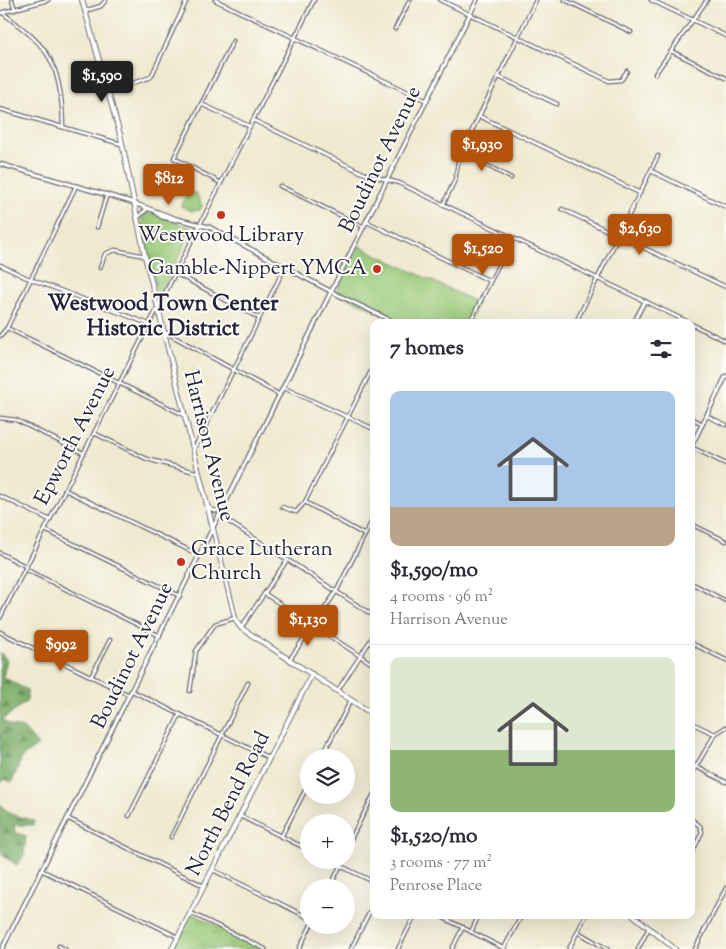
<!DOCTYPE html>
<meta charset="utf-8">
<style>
body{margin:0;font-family:"Sorts Mill Goudy",serif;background:#f2f2f3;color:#2b2b33;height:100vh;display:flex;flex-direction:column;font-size:19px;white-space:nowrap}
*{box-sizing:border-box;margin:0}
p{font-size:16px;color:#7c7c81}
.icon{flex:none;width:28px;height:28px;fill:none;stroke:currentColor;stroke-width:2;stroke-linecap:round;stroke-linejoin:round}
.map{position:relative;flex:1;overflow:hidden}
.panel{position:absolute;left:370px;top:319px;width:325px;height:600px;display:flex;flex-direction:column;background:#fff;border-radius:10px;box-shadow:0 5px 20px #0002}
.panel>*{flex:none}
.fabs{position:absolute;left:300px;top:749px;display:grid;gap:10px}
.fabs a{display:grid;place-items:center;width:55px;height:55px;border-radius:50%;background:#fff;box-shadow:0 5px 20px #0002;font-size:25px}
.price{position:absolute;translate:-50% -42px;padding:0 11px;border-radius:5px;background:#b45309;color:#fff;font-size:16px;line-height:32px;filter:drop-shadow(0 1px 2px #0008)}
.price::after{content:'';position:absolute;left:50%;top:30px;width:15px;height:11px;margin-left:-8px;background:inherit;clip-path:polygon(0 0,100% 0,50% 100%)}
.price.selected{background:#222;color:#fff}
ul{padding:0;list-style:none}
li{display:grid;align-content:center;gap:10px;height:265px;padding:0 20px}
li+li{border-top:1px solid #e1e1e2}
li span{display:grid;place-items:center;height:155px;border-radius:10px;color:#555}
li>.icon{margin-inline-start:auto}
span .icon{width:90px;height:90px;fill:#fffc;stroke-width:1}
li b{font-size:21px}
h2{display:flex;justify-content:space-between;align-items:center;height:60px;padding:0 20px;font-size:21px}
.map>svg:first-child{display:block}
.green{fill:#99c978;stroke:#5e765a}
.forest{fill:url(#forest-firs);stroke:#4e6852}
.park{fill:url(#park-tufts);stroke:#5e765a}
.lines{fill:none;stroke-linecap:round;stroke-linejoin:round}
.minor-casing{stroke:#6a686f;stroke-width:5}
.tertiary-casing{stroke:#6a686f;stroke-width:5.5}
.secondary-casing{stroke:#6a686f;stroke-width:6}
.minor{stroke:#fff;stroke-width:2.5}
.tertiary{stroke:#fff;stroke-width:3}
.secondary{stroke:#fff;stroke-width:4}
.poi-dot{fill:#c8321e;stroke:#fdfcf7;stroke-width:2}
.labels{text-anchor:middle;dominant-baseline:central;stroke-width:4;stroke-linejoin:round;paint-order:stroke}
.street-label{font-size:21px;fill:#22223b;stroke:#fdfcf7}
.poi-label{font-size:21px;fill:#22223b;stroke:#fdfcf7}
.neighbourhood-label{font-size:22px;font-weight:bold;fill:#22223b;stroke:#fdfcf7}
</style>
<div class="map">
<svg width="726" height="949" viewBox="0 0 726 949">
<defs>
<pattern id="forest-firs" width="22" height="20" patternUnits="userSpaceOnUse" patternTransform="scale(1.25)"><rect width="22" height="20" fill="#7aad68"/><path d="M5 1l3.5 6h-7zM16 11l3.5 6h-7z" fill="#648c57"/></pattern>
<pattern id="park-tufts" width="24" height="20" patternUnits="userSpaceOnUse" patternTransform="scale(1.25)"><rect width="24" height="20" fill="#99c978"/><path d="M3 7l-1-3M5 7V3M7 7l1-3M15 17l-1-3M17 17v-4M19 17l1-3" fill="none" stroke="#84ac69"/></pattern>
</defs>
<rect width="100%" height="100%" fill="#fdfcf7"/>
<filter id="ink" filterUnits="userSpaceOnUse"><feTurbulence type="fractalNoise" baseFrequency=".02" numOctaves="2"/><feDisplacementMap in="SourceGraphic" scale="10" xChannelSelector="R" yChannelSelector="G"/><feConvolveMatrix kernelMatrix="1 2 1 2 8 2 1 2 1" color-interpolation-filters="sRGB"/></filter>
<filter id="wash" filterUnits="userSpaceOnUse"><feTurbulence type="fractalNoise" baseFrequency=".0096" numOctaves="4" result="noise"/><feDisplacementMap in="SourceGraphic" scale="20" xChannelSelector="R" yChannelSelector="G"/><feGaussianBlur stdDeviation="1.12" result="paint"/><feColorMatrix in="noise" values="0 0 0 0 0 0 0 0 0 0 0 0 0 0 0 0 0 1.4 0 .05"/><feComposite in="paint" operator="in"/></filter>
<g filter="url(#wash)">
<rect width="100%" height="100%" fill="#efe9cf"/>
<g class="green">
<polygon points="196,192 202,206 200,210 191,211 181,206 187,195"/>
<polygon points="359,246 478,303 468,322 399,322 336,292"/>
</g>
<g class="forest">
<polygon points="0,652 7,660 3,677 27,690 27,701 2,720 11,726 23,728 38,745 22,757 12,782 4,779 0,783"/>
<polygon points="0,805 11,814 34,821 33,825 14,825 15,833 26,836 24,855 17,865 3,856 0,847"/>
</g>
<g class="park">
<polygon points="145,212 193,228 160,296 157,294 141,219"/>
<polygon points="191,913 265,949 172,949"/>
</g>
</g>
<g filter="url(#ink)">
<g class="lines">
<defs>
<g id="minor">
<polyline points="12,0 15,10"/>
<polyline points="215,0 427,101"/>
<polyline points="440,0 609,81 621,80 627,71"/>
<polyline points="565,0 631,32"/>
<polyline points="651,0 726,36"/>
<polyline points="85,11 101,6 106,0"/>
<polyline points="0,13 48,0"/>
<path d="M3 13C19 26 40 40 50 59 60 77 63 107 63 127"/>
<polyline points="395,29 410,0"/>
<polyline points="671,51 726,78"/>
<polyline points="655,74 707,0"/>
<polyline points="499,77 557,104"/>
<polyline points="109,91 151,77 187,0"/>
<polyline points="201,104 249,126"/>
<polyline points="0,109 121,144"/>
<polyline points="479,116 640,193"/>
<polyline points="253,120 365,174 399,183 688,322"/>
<polyline points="461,152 511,178"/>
<polyline points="651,171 726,207"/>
<polyline points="221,183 174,158 233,41"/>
<polyline points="280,186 364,227"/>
<polyline points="443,205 455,180 459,157 536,0"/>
<polyline points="562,209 726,287"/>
<polyline points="367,222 490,281"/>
<polyline points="97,227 107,194"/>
<polyline points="0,265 25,277 149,324"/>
<polyline points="100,268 105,254 115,250 145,256"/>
<polyline points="175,273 259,318"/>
<polyline points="470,322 512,238"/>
<polyline points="576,322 658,156"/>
<polyline points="634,322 645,301"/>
<polyline points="691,324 726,341"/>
<polyline points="7,328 184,415"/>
<polyline points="165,332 280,395"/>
<polyline points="0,336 7,328 76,186"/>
<polyline points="284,388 374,429"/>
<polyline points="707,416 726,425"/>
<polyline points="0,418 16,420 83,453"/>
<polyline points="691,418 703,424"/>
<polyline points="94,433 147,459 199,473"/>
<polyline points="691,447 726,464"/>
<polyline points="194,449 285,267"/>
<polyline points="65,490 199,555"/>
<polyline points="0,496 50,520"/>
<polyline points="305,502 365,535"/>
<polyline points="282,507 296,512 305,502 374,365"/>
<polyline points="220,516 374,616"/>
<polyline points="691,524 726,541"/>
<polyline points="45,530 180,596"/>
<polyline points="0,553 25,566"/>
<polyline points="25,569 160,636"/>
<polyline points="691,583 726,601"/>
<polyline points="265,594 374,665"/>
<polyline points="0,618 314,0"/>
<polyline points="241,628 287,560"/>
<polyline points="0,632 129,695"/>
<polyline points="691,643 726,660"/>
<polyline points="290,659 336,592 374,517"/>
<polyline points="91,677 110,640"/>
<polyline points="338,690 374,635"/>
<polyline points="132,691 269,758"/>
<polyline points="190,691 196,651 215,624 235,618"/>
<polyline points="691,723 715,734"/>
<polyline points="321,758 351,700"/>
<polyline points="691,764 726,782"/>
<polyline points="691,775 715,734 726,727"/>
<polyline points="129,816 180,714"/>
<polyline points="240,816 309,850"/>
<polyline points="69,819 204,886"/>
<polyline points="691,819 700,826 702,832 691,855"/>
<polyline points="171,837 248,683"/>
<polyline points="281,837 309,783"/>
<polyline points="346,848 374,794"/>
<polyline points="328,860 374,882"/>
<polyline points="213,870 309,918"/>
<polyline points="43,871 178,937"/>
<polyline points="330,888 340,866"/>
<polyline points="191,913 265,949"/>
<polyline points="438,915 505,949"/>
<polyline points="471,932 479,915"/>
<polyline points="578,932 607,949"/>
<polyline points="59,946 65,949"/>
<polyline points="504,948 522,915"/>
<polyline points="299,949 311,925"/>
<polyline points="351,949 374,903"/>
<polyline points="398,949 415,915"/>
<polyline points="452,949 463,927"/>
<polyline points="569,949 586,915"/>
<polyline points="638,949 649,928"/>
<polyline points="695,949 726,888"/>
</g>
<g id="tertiary">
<polyline points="0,164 128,201 177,219 209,227 332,292 394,322"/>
<polyline points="155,212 162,217 176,220"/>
<polyline points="137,218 147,209"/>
<polyline points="691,447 726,376"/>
<polyline points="208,507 214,511 222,510"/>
<polyline points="203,550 214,550 220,555"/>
<polyline points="2,949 477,0"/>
</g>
<g id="secondary">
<polyline points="82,0 121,138 145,256 236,621 241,628 374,715"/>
<polyline points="633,915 675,949"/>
<polyline points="172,949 312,674"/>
</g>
</defs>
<use href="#minor" class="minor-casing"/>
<use href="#tertiary" class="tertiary-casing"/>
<use href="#secondary" class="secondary-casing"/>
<use href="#minor" class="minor"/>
<use href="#tertiary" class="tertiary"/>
<use href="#secondary" class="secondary"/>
</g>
</g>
<g class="poi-dot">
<circle cx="221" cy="215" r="5"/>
<circle cx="377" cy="269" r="5"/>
<circle cx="181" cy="562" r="5"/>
</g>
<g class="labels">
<g class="street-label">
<text transform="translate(381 160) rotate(-64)">Boudinot Avenue</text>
<text transform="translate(76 436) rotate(-63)">Epworth Avenue</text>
<text transform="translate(208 446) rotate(76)">Harrison Avenue</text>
<text transform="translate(133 656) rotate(-64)">Boudinot Avenue</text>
<text transform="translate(229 804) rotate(-63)">North Bend Road</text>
</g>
<g class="poi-label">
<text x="221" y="236">Westwood Library</text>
<text x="367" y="269" text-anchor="end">Gamble-Nippert YMCA</text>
<text x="191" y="550" text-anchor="start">Grace Lutheran<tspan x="191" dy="24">Church</tspan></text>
</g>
<g class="neighbourhood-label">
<text x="163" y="305">Westwood Town Center<tspan x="163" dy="25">Historic District</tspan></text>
</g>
</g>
</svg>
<div class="fabs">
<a><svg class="icon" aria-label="layers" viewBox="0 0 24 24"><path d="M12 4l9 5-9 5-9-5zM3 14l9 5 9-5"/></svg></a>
<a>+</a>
<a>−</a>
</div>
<b class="price selected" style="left:102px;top:103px">$1,590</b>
<b class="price" style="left:482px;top:172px">$1,930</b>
<b class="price" style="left:169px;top:206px">$812</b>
<b class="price" style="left:640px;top:256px">$2,630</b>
<b class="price" style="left:483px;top:276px">$1,520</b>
<b class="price" style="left:308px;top:647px">$1,130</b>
<b class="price" style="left:61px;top:672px">$992</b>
<section class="panel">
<h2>7 homes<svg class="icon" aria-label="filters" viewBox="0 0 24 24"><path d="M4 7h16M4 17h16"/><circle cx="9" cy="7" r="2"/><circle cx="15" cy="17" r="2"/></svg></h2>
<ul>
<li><span style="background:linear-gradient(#a9c7e8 75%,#b9a48a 0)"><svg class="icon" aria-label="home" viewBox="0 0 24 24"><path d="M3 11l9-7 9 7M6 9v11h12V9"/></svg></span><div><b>$1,590/mo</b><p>4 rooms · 96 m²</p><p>Harrison Avenue</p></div></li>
<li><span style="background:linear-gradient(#dfe7d0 60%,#8fb573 0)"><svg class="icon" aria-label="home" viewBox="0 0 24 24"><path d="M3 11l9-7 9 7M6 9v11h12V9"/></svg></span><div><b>$1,520/mo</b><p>3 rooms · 77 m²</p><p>Penrose Place</p></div></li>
</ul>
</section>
</div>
